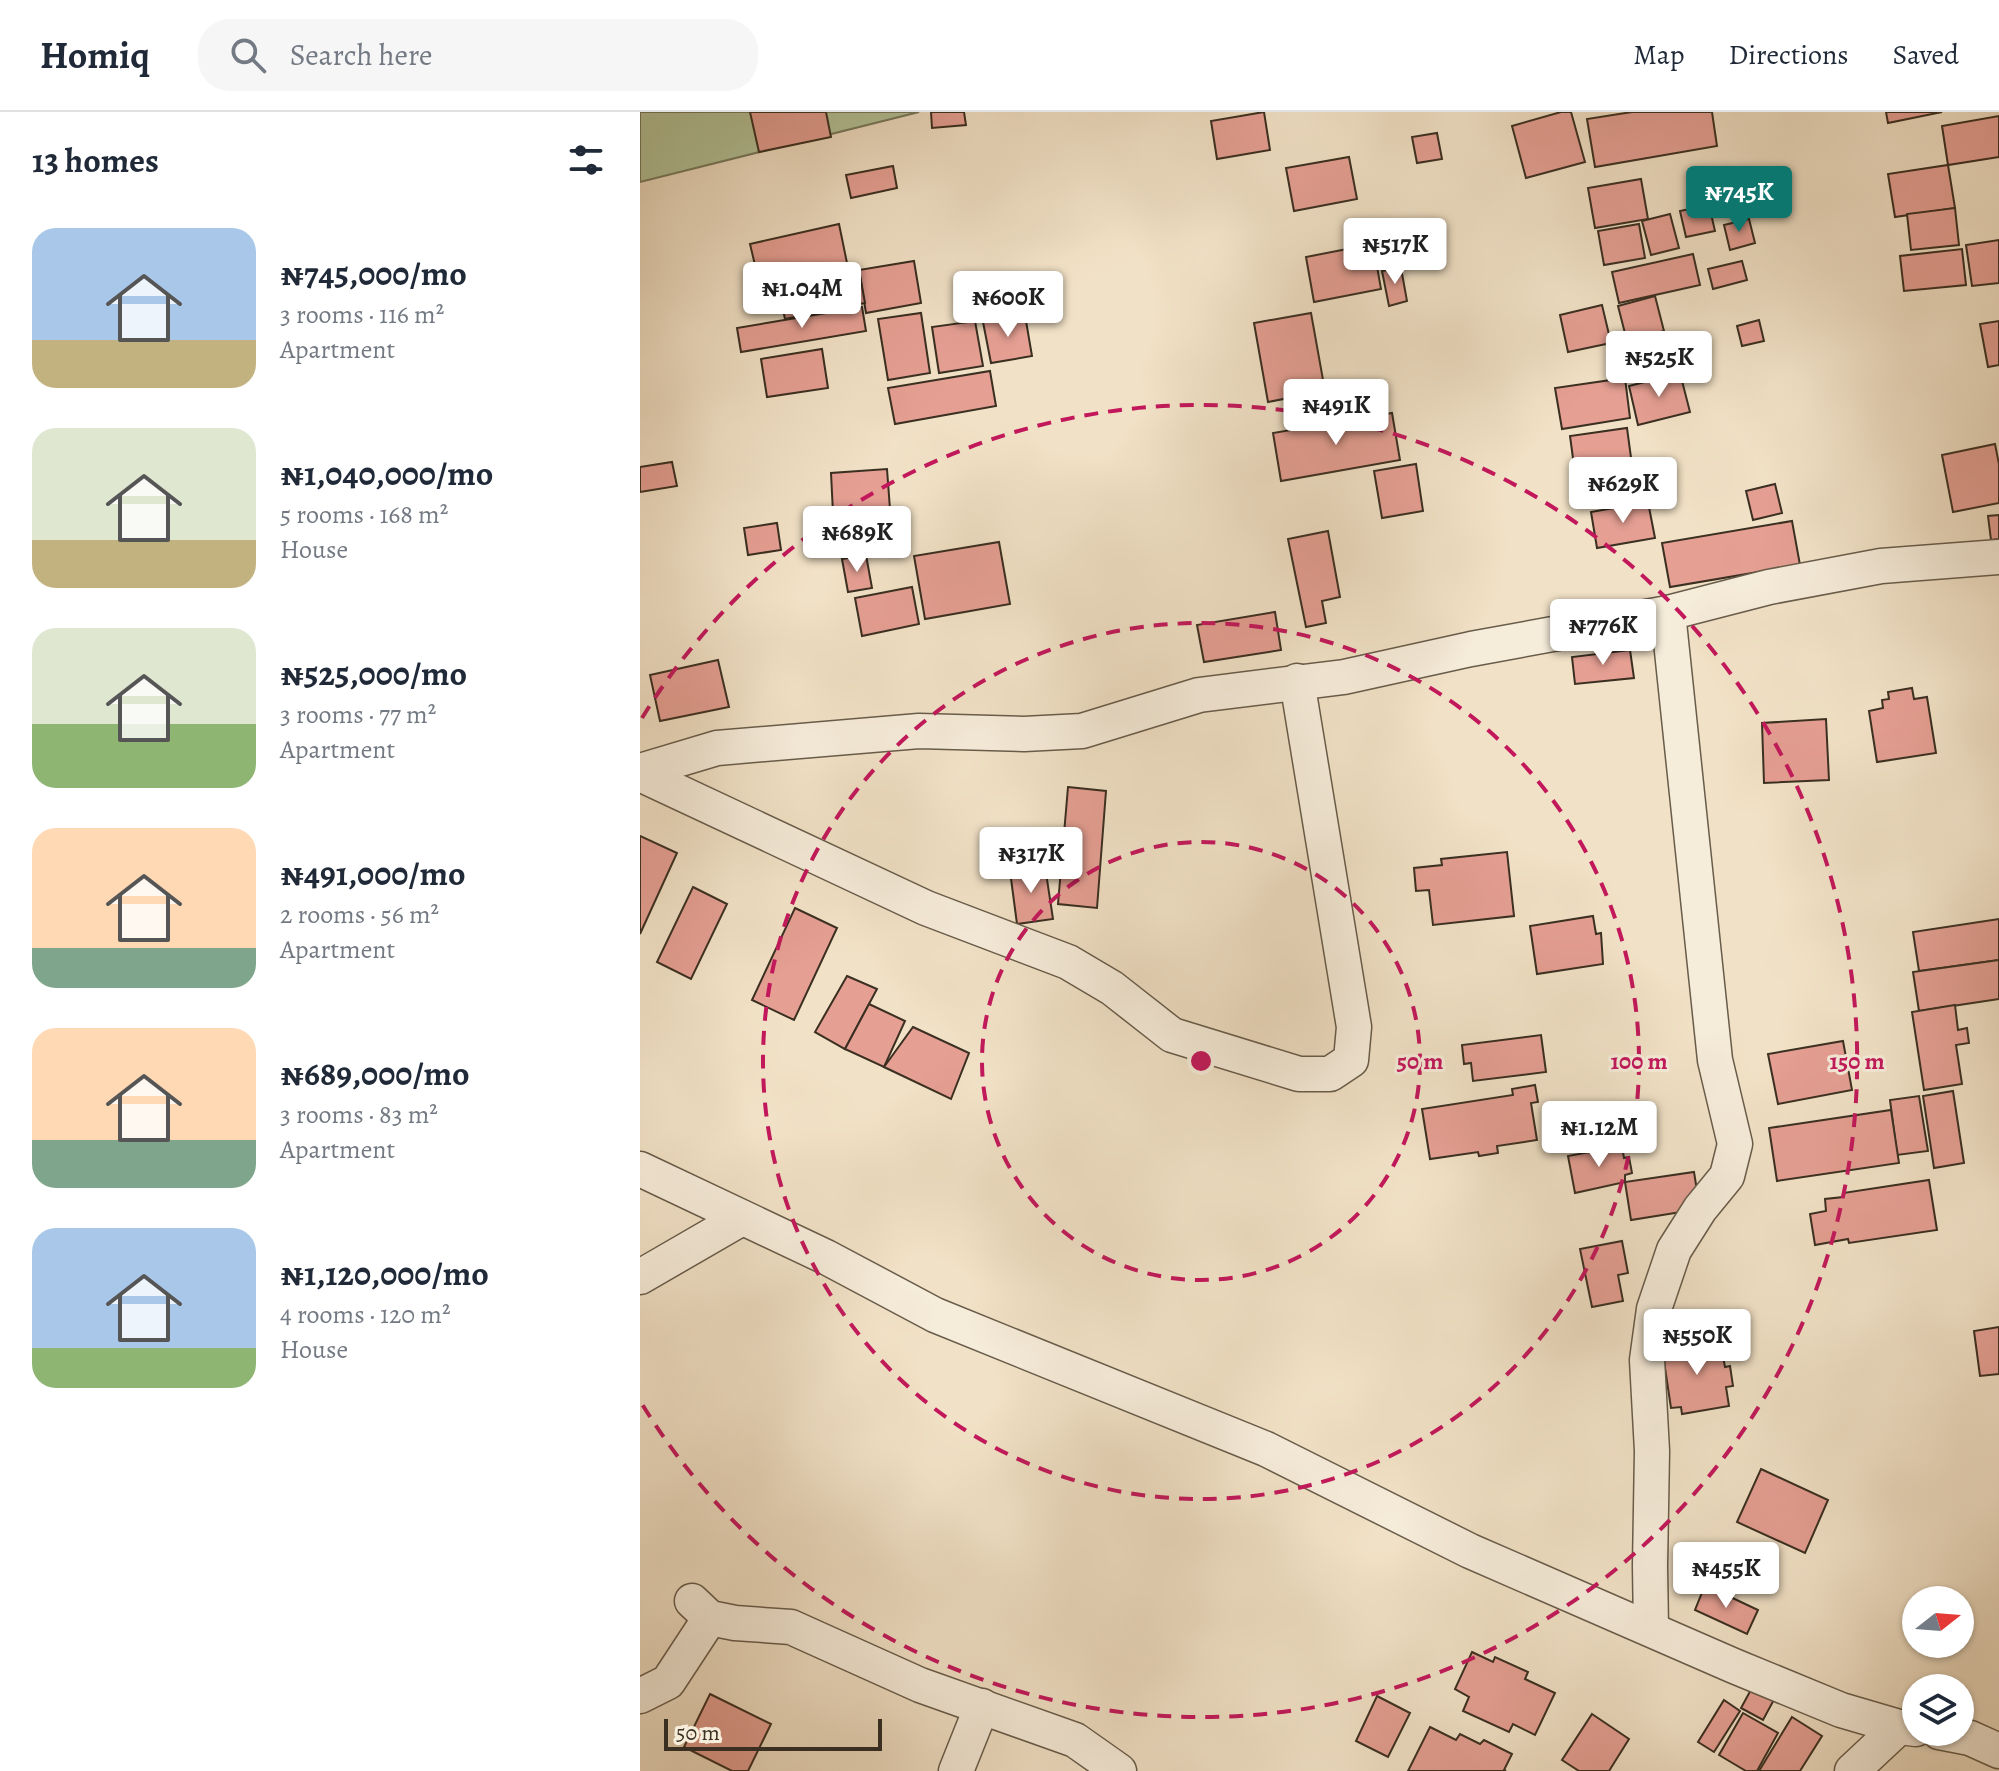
<!DOCTYPE html>
<meta charset="utf-8">
<style>
body{margin:0;font-family:Alegreya,serif;background:#f6f6f7;color:#1f2937;height:100vh;display:flex;flex-direction:column;font-size:30px;white-space:nowrap}
*{box-sizing:border-box;margin:0}
p{font-size:26px;color:#747a83}
.icon{flex:none;width:44px;height:44px;fill:none;stroke:currentColor;stroke-width:2;stroke-linecap:round;stroke-linejoin:round}
.map{position:relative;flex:1;overflow:hidden}
.details{display:flex;flex-direction:column;background:#fff;width:640px}
.details>*{flex:none}
.needle{width:52px;rotate:73deg}
.fabs{position:absolute;left:1262px;top:1474px;display:grid;gap:16px}
.fabs a{display:grid;place-items:center;width:72px;height:72px;border-radius:50%;background:#fff;box-shadow:0 2px 6px #0004;font-size:40px}
.scale{position:absolute;left:24px;bottom:20px;width:218px;box-sizing:border-box;padding-left:8px;border:4px solid #3a2f21;border-top:0;font-size:22px;line-height:28px;white-space:nowrap;color:#3a2f21;-webkit-text-stroke:6px #f6ecda;paint-order:stroke}
.price{position:absolute;translate:-50% -68px;padding:0 18px;border-radius:8px;background:#fff;color:#222;font-size:26px;line-height:52px;filter:drop-shadow(0 2px 4px #0008)}
.price::after{content:'';position:absolute;left:50%;top:48px;width:24px;height:18px;margin-left:-12px;background:inherit;clip-path:polygon(0 0,100% 0,50% 100%)}
.price.active{background:#0f766e;color:#fff}
ul{padding:0;list-style:none}
li{display:flex;align-items:center;gap:24px;height:200px;padding:0 32px}
li span{display:grid;place-items:center;flex:none;width:224px;height:160px;border-radius:24px;color:#555}
li>.icon{margin-inline-start:auto}
span .icon{width:96px;height:96px;fill:#fffc;stroke-width:1}
li b{font-size:34px}
h2{display:flex;justify-content:space-between;align-items:center;height:96px;padding:0 32px;font-size:34px}
header{display:flex;align-items:center;gap:48px;box-sizing:border-box;height:112px;padding:0 40px;background:#fff;border-bottom:2px solid #e0e1e3}
header strong{font-size:38px}
nav{display:flex;gap:44px;margin-inline-start:auto;font-size:28px}
.search{width:560px;height:72px;background:#f6f6f7;display:flex;align-items:center;gap:20px;box-sizing:border-box;padding:0 28px;border-radius:32px;color:#747a83;font-size:30px}
main{display:flex;flex:1;min-height:0}
.map>svg:first-child{display:block}
.green{fill:#b3c49a;stroke:#767a5e;stroke-width:2}
.building{fill:#e59f93;stroke:#3a2f21;stroke-width:2}
.lines{fill:none;stroke-linecap:round;stroke-linejoin:round}
.street-casing{stroke:#685c4a;stroke-width:37}
.street{stroke:#f6ecda;stroke-width:34}
.ring{fill:none;stroke:#c2185b;stroke-width:4;stroke-dasharray:14 10}
.centre{fill:#c2185b;stroke:#f6ecda;stroke-width:4}
.ring-label{font-size:24px;text-anchor:middle;font-weight:bold;fill:#c2185b;stroke:#f6ecda;stroke-width:6;stroke-linejoin:round;paint-order:stroke}
</style>
<header>
<strong>Homiq</strong>
<div class="search"><svg class="icon" aria-label="search" viewBox="0 0 24 24"><circle cx="10" cy="10" r="6"/><path d="M15 15l6 6"/></svg>Search here</div>
<nav><a>Map</a><a>Directions</a><a>Saved</a></nav>
</header>
<main>
<section class="details">
<h2>13 homes<svg class="icon" aria-label="filters" viewBox="0 0 24 24"><path d="M4 7h16M4 17h16"/><circle cx="9" cy="7" r="2"/><circle cx="15" cy="17" r="2"/></svg></h2>
<ul>
<li><span style="background:linear-gradient(#a9c7e8 70%,#c2b280 0)"><svg class="icon" aria-label="home" viewBox="0 0 24 24"><path d="M3 11l9-7 9 7M6 9v11h12V9"/></svg></span><div><b>₦745,000/mo</b><p>3 rooms · 116 m²</p><p>Apartment</p></div></li>
<li><span style="background:linear-gradient(#dfe7d0 70%,#c2b280 0)"><svg class="icon" aria-label="home" viewBox="0 0 24 24"><path d="M3 11l9-7 9 7M6 9v11h12V9"/></svg></span><div><b>₦1,040,000/mo</b><p>5 rooms · 168 m²</p><p>House</p></div></li>
<li><span style="background:linear-gradient(#dfe7d0 60%,#8fb573 0)"><svg class="icon" aria-label="home" viewBox="0 0 24 24"><path d="M3 11l9-7 9 7M6 9v11h12V9"/></svg></span><div><b>₦525,000/mo</b><p>3 rooms · 77 m²</p><p>Apartment</p></div></li>
<li><span style="background:linear-gradient(#ffd9b3 75%,#7fa58c 0)"><svg class="icon" aria-label="home" viewBox="0 0 24 24"><path d="M3 11l9-7 9 7M6 9v11h12V9"/></svg></span><div><b>₦491,000/mo</b><p>2 rooms · 56 m²</p><p>Apartment</p></div></li>
<li><span style="background:linear-gradient(#ffd9b3 70%,#7fa58c 0)"><svg class="icon" aria-label="home" viewBox="0 0 24 24"><path d="M3 11l9-7 9 7M6 9v11h12V9"/></svg></span><div><b>₦689,000/mo</b><p>3 rooms · 83 m²</p><p>Apartment</p></div></li>
<li><span style="background:linear-gradient(#a9c7e8 75%,#8fb573 0)"><svg class="icon" aria-label="home" viewBox="0 0 24 24"><path d="M3 11l9-7 9 7M6 9v11h12V9"/></svg></span><div><b>₦1,120,000/mo</b><p>4 rooms · 120 m²</p><p>House</p></div></li>
</ul>
</section>
<div class="map">
<svg width="1359" height="1659" viewBox="0 0 1359 1659">
<rect width="100%" height="100%" fill="#f1e1c6"/>
<filter id="stains"><feTurbulence type="fractalNoise" baseFrequency=".0025" numOctaves="4"/><feColorMatrix values="0 0 0 0 .2 0 0 0 0 .09 0 0 0 0 .02 0 0 0 .5 -.17"/></filter>
<radialGradient id="worn" r=".72"><stop offset=".6" stop-color="#630" stop-opacity="0"/><stop offset="1" stop-color="#630" stop-opacity=".3"/></radialGradient>
<polygon class="green" points="0,0 279,0 0,70"/>
<g class="building">
<polygon points="110,0 186,0 191,25 119,40"/>
<polygon points="291,0 324,0 326,13 292,16"/>
<polygon points="624,0 630,38 577,47 571,9"/>
<polygon points="921,0 931,0 945,50 886,66 872,14"/>
<polygon points="992,0 1072,0 1077,34 955,55 947,7"/>
<polygon points="1246,0 1302,0 1248,11"/>
<polygon points="1359,4 1359,45 1308,53 1302,14"/>
<polygon points="797,21 802,47 777,51 772,25"/>
<polygon points="709,45 717,87 654,99 646,56"/>
<polygon points="1308,53 1315,96 1255,105 1248,62"/>
<polygon points="253,54 257,76 211,86 206,63"/>
<polygon points="1001,67 1008,107 955,116 948,76"/>
<polygon points="1069,93 1075,119 1046,125 1040,99"/>
<polygon points="1315,96 1319,133 1271,138 1267,102"/>
<polygon points="1030,102 1039,136 1011,143 1002,109"/>
<polygon points="1109,107 1115,131 1090,138 1084,113"/>
<polygon points="199,112 207,151 119,170 110,132"/>
<polygon points="999,112 1005,146 964,153 958,119"/>
<polygon points="1359,128 1359,171 1332,174 1326,133"/>
<polygon points="733,132 741,177 674,190 666,145"/>
<polygon points="1322,137 1326,173 1264,179 1260,144"/>
<polygon points="1053,142 1060,173 979,191 972,160"/>
<polygon points="274,149 281,191 226,201 219,158"/>
<polygon points="1102,149 1107,168 1073,177 1068,157"/>
<polygon points="761,156 767,189 749,194 742,159"/>
<polygon points="219,158 225,191 145,207 138,174"/>
<polygon points="1015,184 1024,219 987,229 978,194"/>
<polygon points="962,193 971,231 928,240 920,203"/>
<polygon points="222,195 226,219 101,240 97,216"/>
<polygon points="281,201 290,261 248,268 238,207"/>
<polygon points="671,201 685,279 628,290 614,211"/>
<polygon points="385,203 392,244 351,251 343,210"/>
<polygon points="1119,208 1124,229 1102,234 1097,214"/>
<polygon points="335,209 343,254 299,261 292,215"/>
<polygon points="1359,209 1359,253 1348,255 1340,212"/>
<polygon points="1036,224 1045,255 993,269 984,237"/>
<polygon points="182,237 188,276 127,285 121,247"/>
<polygon points="350,259 356,294 255,312 248,276"/>
<polygon points="1040,261 1050,300 998,313 989,274"/>
<polygon points="985,266 990,306 922,317 915,276"/>
<polygon points="752,301 760,348 641,369 633,321"/>
<polygon points="987,316 992,353 935,361 930,324"/>
<polygon points="1355,332 1359,352 1359,391 1313,400 1302,343"/>
<polygon points="32,350 37,374 0,380 0,355"/>
<polygon points="776,352 783,399 742,406 734,359"/>
<polygon points="247,357 250,397 193,401 191,361"/>
<polygon points="1135,372 1142,401 1113,408 1106,379"/>
<polygon points="1008,390 1015,426 957,436 951,400"/>
<polygon points="252,403 257,434 195,442 190,411"/>
<polygon points="1359,403 1359,427 1351,428 1348,404"/>
<polygon points="1152,409 1160,453 1030,475 1022,431"/>
<polygon points="137,411 141,438 108,443 104,416"/>
<polygon points="688,419 700,485 682,489 686,511 666,515 648,427"/>
<polygon points="359,430 370,492 285,507 274,444"/>
<polygon points="226,443 232,476 208,480 202,447"/>
<polygon points="272,475 279,512 222,524 215,486"/>
<polygon points="635,500 641,538 564,550 557,513"/>
<polygon points="990,538 994,566 935,572 932,545"/>
<polygon points="78,548 89,595 20,609 10,563"/>
<polygon points="1272,576 1274,587 1287,585 1296,641 1237,650 1229,599 1243,596 1242,588 1249,587 1248,580"/>
<polygon points="1186,607 1189,668 1124,671 1122,611"/>
<polygon points="428,675 466,679 457,796 418,792"/>
<polygon points="0,724 37,741 0,822"/>
<polygon points="867,740 874,804 793,813 789,778 776,779 774,756 802,753 801,747"/>
<polygon points="405,754 413,807 377,812 370,759"/>
<polygon points="53,775 87,792 51,867 17,850"/>
<polygon points="155,796 197,816 154,908 112,888"/>
<polygon points="953,804 956,822 961,821 963,852 897,862 890,814"/>
<polygon points="1359,807 1359,848 1279,859 1273,820"/>
<polygon points="1359,848 1359,887 1279,899 1273,860"/>
<polygon points="207,864 237,877 205,937 175,920"/>
<polygon points="229,892 265,909 244,955 205,937"/>
<polygon points="1315,893 1318,918 1327,916 1329,931 1316,933 1322,972 1284,978 1272,900"/>
<polygon points="273,915 329,941 311,987 244,955"/>
<polygon points="901,923 906,960 833,969 831,951 824,952 822,933"/>
<polygon points="1203,929 1212,978 1138,992 1128,942"/>
<polygon points="895,973 898,990 891,991 897,1028 857,1034 858,1041 839,1044 838,1040 790,1047 782,997 873,983 872,977"/>
<polygon points="1313,979 1324,1051 1294,1056 1283,984"/>
<polygon points="1279,984 1288,1039 1257,1043 1250,988"/>
<polygon points="1251,998 1259,1051 1137,1069 1129,1016"/>
<polygon points="982,1034 984,1046 989,1045 992,1061 985,1063 985,1070 935,1081 928,1044"/>
<polygon points="1054,1060 1060,1097 991,1108 985,1070"/>
<polygon points="1289,1068 1297,1118 1209,1131 1208,1127 1175,1133 1170,1102 1186,1099 1185,1087 1203,1085 1203,1081"/>
<polygon points="982,1129 988,1161 978,1163 983,1189 952,1195 940,1137"/>
<polygon points="1359,1215 1359,1262 1340,1264 1334,1219"/>
<polygon points="1080,1228 1085,1255 1090,1254 1093,1274 1086,1275 1089,1294 1042,1302 1041,1295 1031,1296 1022,1236"/>
<polygon points="1121,1357 1188,1388 1165,1441 1097,1410"/>
<polygon points="1065,1473 1118,1498 1107,1522 1055,1498"/>
<polygon points="832,1540 853,1550 855,1545 888,1560 885,1567 915,1581 895,1623 873,1612 869,1620 823,1599 829,1585 815,1577"/>
<polygon points="1114,1572 1136,1584 1123,1608 1101,1596"/>
<polygon points="70,1582 131,1612 108,1659 92,1659 44,1635"/>
<polygon points="737,1584 770,1601 748,1645 716,1629"/>
<polygon points="1084,1588 1100,1599 1074,1640 1058,1630"/>
<polygon points="1103,1601 1138,1621 1117,1659 1106,1659 1079,1643"/>
<polygon points="952,1602 989,1627 969,1659 939,1659 922,1648"/>
<polygon points="1152,1605 1182,1624 1160,1659 1119,1659"/>
<polygon points="790,1615 816,1628 820,1622 840,1632 844,1628 872,1642 864,1658 866,1659 768,1659"/>
</g>
<g class="lines">
<defs>
<g id="street">
<polyline points="0,659 77,636 279,619 384,622 442,619 559,583 704,565 831,537 1028,501 1129,475 1241,454 1359,445"/>
<polyline points="0,662 286,796 428,850 472,876 532,923 659,962 690,962 711,948 714,915 657,569"/>
<polyline points="0,1057 186,1145 295,1203 626,1337 830,1439 1094,1554 1201,1598 1259,1615 1276,1617"/>
<polyline points="0,1165 102,1106"/>
<polyline points="52,1489 70,1506 95,1511 151,1515 280,1573 435,1628 479,1659"/>
<polyline points="1011,1517 1010,1454 1012,1339 1007,1248 1014,1197 1034,1138 1060,1097 1087,1064 1095,1032 1075,948 1028,501"/>
<polyline points="0,1584 28,1570 70,1506"/>
<polyline points="1299,1620 1330,1626 1359,1639"/>
<polyline points="316,1659 342,1594"/>
<polyline points="1212,1659 1259,1615"/>
</g>
</defs>
<use href="#street" class="street-casing"/>
<use href="#street" class="street"/>
</g>
<g class="ring">
<circle cx="561" cy="949" r="219"/>
<circle cx="561" cy="949" r="438"/>
<path d="M2 606A656 656 0 1 1 2 1292"/>
</g>
<circle cx="561" cy="949" r="12" class="centre"/>
<g class="ring-label">
<text x="780" y="957">50 m</text>
<text x="999" y="957">100 m</text>
<text x="1217" y="957">150 m</text>
</g>
<rect width="100%" height="100%" filter="url(#stains)"/>
<rect width="100%" height="100%" fill="url(#worn)"/>
</svg>
<div class="fabs">
<a><svg class="needle" viewBox="-14 -14 28 28"><path d="M0-13l5 13h-10z" fill="#e53935"/><path d="M0 13l5-13h-10z" fill="#747a83"/></svg></a>
<a><svg class="icon" aria-label="layers" viewBox="0 0 24 24"><path d="M12 4l9 5-9 5-9-5zM3 14l9 5 9-5"/></svg></a>
</div>
<div class="scale">50 m</div>
<b class="price active" style="left:1099px;top:122px">₦745K</b>
<b class="price" style="left:755px;top:174px">₦517K</b>
<b class="price" style="left:162px;top:218px">₦1.04M</b>
<b class="price" style="left:368px;top:227px">₦600K</b>
<b class="price" style="left:1019px;top:287px">₦525K</b>
<b class="price" style="left:696px;top:335px">₦491K</b>
<b class="price" style="left:983px;top:413px">₦629K</b>
<b class="price" style="left:217px;top:462px">₦689K</b>
<b class="price" style="left:963px;top:555px">₦776K</b>
<b class="price" style="left:391px;top:783px">₦317K</b>
<b class="price" style="left:959px;top:1057px">₦1.12M</b>
<b class="price" style="left:1057px;top:1265px">₦550K</b>
<b class="price" style="left:1086px;top:1498px">₦455K</b>
</div>
</main>
